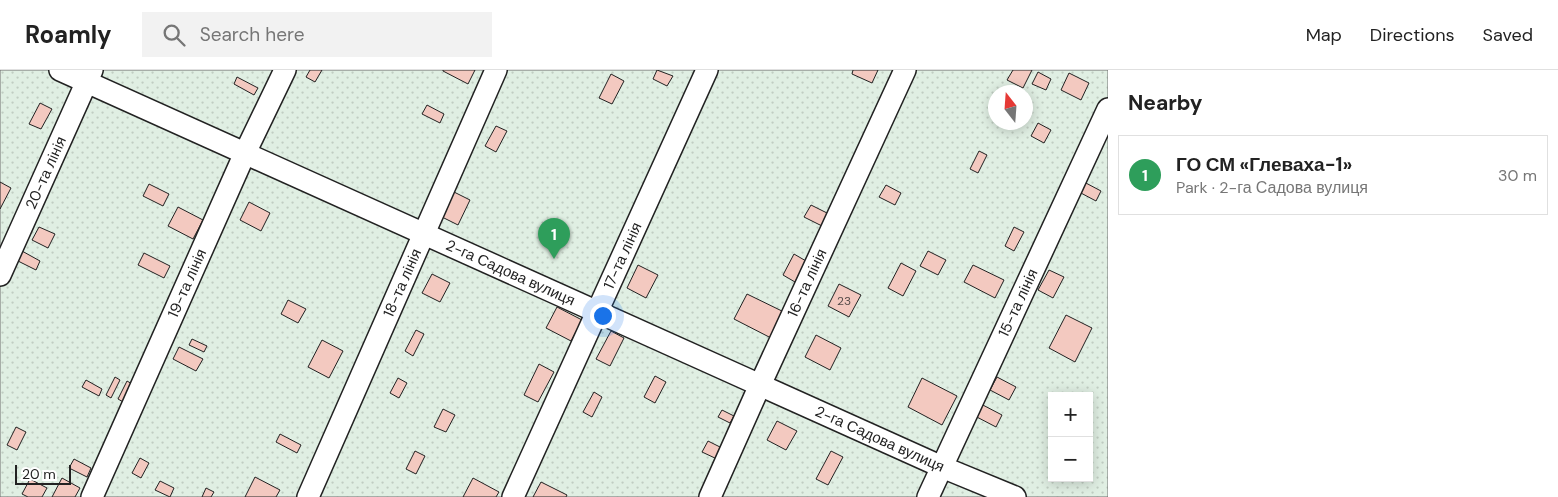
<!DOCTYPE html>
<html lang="en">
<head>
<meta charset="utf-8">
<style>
  body { margin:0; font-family:"DM Sans",sans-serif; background:#f2f2f2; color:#222 }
  .controls { position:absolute; right:15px; bottom:15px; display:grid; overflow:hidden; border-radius:0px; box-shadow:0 2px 12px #0003 }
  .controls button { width:45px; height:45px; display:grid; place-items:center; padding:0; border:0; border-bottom:1px solid #e0e0e0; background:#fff; color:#222; font:25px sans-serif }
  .compass { position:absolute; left:988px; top:15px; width:45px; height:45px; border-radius:50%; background:#fff; box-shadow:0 2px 12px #0003; rotate:343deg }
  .scale { position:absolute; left:15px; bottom:12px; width:56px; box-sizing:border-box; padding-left:5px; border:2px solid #222; border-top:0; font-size:14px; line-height:18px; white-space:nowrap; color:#222; -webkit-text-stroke:4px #fff; paint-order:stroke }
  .you { position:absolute; left:602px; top:245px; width:18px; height:18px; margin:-12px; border:4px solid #fff; border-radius:50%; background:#1a73e8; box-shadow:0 0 0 8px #1a73e833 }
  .badge { display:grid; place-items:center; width:32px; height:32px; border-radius:50%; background:#b45309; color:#fff; font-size:16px; font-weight:700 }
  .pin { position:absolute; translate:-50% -41px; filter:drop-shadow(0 1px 2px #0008) }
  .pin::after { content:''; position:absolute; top:26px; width:18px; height:15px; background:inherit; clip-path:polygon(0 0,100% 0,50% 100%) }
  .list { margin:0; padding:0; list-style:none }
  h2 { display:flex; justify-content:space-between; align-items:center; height:65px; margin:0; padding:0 20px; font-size:21px }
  h2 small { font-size:16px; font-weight:400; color:#767676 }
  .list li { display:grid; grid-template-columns:32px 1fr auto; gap:15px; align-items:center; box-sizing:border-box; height:80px; margin:0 10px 10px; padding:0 10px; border:1px solid #e0e0e0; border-radius:0px }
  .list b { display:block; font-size:19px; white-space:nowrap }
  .list p { margin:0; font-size:16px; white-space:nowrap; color:#767676 }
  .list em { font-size:16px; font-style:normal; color:#767676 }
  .icon { flex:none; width:28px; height:28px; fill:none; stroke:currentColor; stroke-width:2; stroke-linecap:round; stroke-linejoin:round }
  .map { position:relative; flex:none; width:1108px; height:427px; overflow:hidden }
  header { display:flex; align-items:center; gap:30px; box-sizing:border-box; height:70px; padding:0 25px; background:#fff; border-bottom:1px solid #e0e0e0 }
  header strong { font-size:24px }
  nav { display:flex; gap:28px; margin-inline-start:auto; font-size:18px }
  .search { width:350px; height:45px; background:#f2f2f2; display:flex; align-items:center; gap:12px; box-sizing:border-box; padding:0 18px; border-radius:0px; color:#767676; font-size:19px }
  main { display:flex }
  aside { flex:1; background:#fff }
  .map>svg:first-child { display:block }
</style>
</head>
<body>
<header>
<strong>Roamly</strong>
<div class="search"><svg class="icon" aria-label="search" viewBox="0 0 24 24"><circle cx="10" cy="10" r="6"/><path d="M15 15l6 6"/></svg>Search here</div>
<nav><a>Map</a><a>Directions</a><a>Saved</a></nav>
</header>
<main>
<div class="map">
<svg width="1108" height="427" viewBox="0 0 1108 427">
  <defs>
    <pattern id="grass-dots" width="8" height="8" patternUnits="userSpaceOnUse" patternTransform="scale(1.25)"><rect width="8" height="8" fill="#e0efe3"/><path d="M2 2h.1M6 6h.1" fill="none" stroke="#c0cdc2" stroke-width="1.8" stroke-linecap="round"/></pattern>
  </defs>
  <rect width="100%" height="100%" fill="#fff"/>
  <path fill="url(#grass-dots)" stroke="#6f6f6f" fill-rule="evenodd" d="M0 0H1108V427H0ZM996 22H1026V52H996ZM1052 326H1089V408H1052Z"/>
  <path fill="#f3c9c0" stroke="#222" d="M310 0H322L315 12 306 7Z
    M443 0H475L468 14 443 1Z
    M657 0 673 6 667 16 653 9Z
    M853 0H878L872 13 852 4Z
    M1013 0H1032L1023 18 1007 10Z
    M1038 2 1051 9 1046 20 1032 14Z
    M1069 3 1089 13 1081 30 1061 20Z
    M611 4 624 11 612 34 599 28Z
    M237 7 258 18 254 25 234 14Z
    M40 33 52 39 41 59 29 54Z
    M427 35 444 44 440 53 422 44Z
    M1038 53 1051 60 1044 73 1031 66Z
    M496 56 507 61 496 82 485 76Z
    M979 81 987 85 978 103 970 99Z
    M0 112 11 118 0 139Z
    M1084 112 1101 121 1096 131 1079 122Z
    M149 114 169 124 163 136 143 126Z
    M886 115 901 123 895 135 879 127Z
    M454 122 470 130 458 155 442 147Z
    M249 132 270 143 261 161 240 150Z
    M811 135 831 145 824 157 804 147Z
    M178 137 203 150 193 169 168 156Z
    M39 157 55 164 48 178 32 170Z
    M1014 157 1024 162 1014 181 1005 176Z
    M22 181 40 191 36 200 18 191Z
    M928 181 946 190 938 205 920 196Z
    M144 183 170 196 164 208 138 195Z
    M794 184 806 191 795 212 783 205Z
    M901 193 916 201 903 226 888 218Z
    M638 195 658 205 646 228 627 218Z
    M973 195 1004 210 995 228 964 212Z
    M1049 200 1064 207 1053 228 1038 220Z
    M432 204 450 213 440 232 422 223Z
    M839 214 861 225 849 247 828 236Z
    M747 224 786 243 773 269 734 249Z
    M288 230 306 239 298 253 281 244Z
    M557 237 582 250 571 271 546 258Z
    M1066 245 1092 258 1075 292 1049 278Z
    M416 260 424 264 413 286 405 281Z
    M611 261 624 268 610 296 596 289Z
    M816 265 841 278 830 300 805 287Z
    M192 269 207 276 204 282 189 275Z
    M322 270 343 281 329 308 308 297Z
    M179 277 203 289 196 301 173 289Z
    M539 294 554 302 538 332 524 325Z
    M655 306 666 312 655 333 644 327Z
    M115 307 120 310 111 328 106 325Z
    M997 307 1016 317 1009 330 990 320Z
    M398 308 407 313 399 328 390 323Z
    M922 308 957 326 942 355 908 337Z
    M86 310 102 319 99 326 82 317Z
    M127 311 134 315 125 333 118 329Z
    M594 322 602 327 592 347 583 342Z
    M979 333 1002 345 996 357 973 345Z
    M443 339 455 345 446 362 434 357Z
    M722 340 734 346 730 353 718 347Z
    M777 351 797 361 786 380 767 370Z
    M16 357 26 362 17 380 7 375Z
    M280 364 301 375 297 383 276 372Z
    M708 371 722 378 717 389 702 382Z
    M415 381 425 386 416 404 406 399Z
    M831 381 843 387 828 415 816 409Z
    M140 388 149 393 141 408 132 403Z
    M74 389 91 398 87 407 69 398Z
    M255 407 280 420 276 427H245Z
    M62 408 80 418 75 427H52Z
    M473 408 499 422 496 427H463Z
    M30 409 47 418 42 427H28L22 424Z
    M160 411 174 418 170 427 155 420Z
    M541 412 567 425 566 427H533Z
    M206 418 214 422 211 427H202Z"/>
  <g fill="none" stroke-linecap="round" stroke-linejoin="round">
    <g stroke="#222" stroke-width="24">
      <g id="minor">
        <path id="s1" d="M60 0 942 397 1015 427"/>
        <path id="s2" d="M0 205 92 0"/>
        <path id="s3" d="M92 427 245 83 285 0"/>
        <path id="s4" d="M308 427 496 0"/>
        <path id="s5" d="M513 427 707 0"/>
        <path id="s6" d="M710 427 760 315 905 0"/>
        <path id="s7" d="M928 427 1108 39"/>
      </g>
    </g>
    <use href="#minor" stroke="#fff" stroke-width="21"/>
  </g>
  <g text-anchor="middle" stroke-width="4" stroke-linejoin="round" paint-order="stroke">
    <g font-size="12" fill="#564c4a">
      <text x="844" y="235">23</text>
    </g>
    <g font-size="15" fill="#222" stroke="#fff">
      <text dy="5" stroke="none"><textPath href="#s2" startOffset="112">20-та лінія</textPath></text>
      <text dy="5" stroke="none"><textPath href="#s5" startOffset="265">17-та лінія</textPath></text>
      <text dy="5" stroke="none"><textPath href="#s1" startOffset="494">2-га Садова вулиця</textPath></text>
      <text dy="5" stroke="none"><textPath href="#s3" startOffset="234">19-та лінія</textPath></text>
      <text dy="5" stroke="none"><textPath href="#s6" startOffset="235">16-та лінія</textPath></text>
      <text dy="5" stroke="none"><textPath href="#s4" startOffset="234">18-та лінія</textPath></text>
      <text dy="5" stroke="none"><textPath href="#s7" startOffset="214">15-та лінія</textPath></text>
      <text dy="5" stroke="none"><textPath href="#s1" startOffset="899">2-га Садова вулиця</textPath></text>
    </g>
  </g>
</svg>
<div class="controls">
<button>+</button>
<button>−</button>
</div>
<svg class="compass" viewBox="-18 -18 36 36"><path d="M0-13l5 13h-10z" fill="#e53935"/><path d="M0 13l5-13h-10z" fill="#767676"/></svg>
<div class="scale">20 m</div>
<div class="you"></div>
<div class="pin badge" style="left:554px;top:189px;background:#2e9e5b">1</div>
</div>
<aside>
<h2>Nearby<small></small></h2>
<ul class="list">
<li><span class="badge" style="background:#2e9e5b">1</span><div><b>ГО СМ «Глеваха-1»</b><p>Park · 2-га Садова вулиця</p></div><em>30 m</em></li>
</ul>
</aside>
</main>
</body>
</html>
